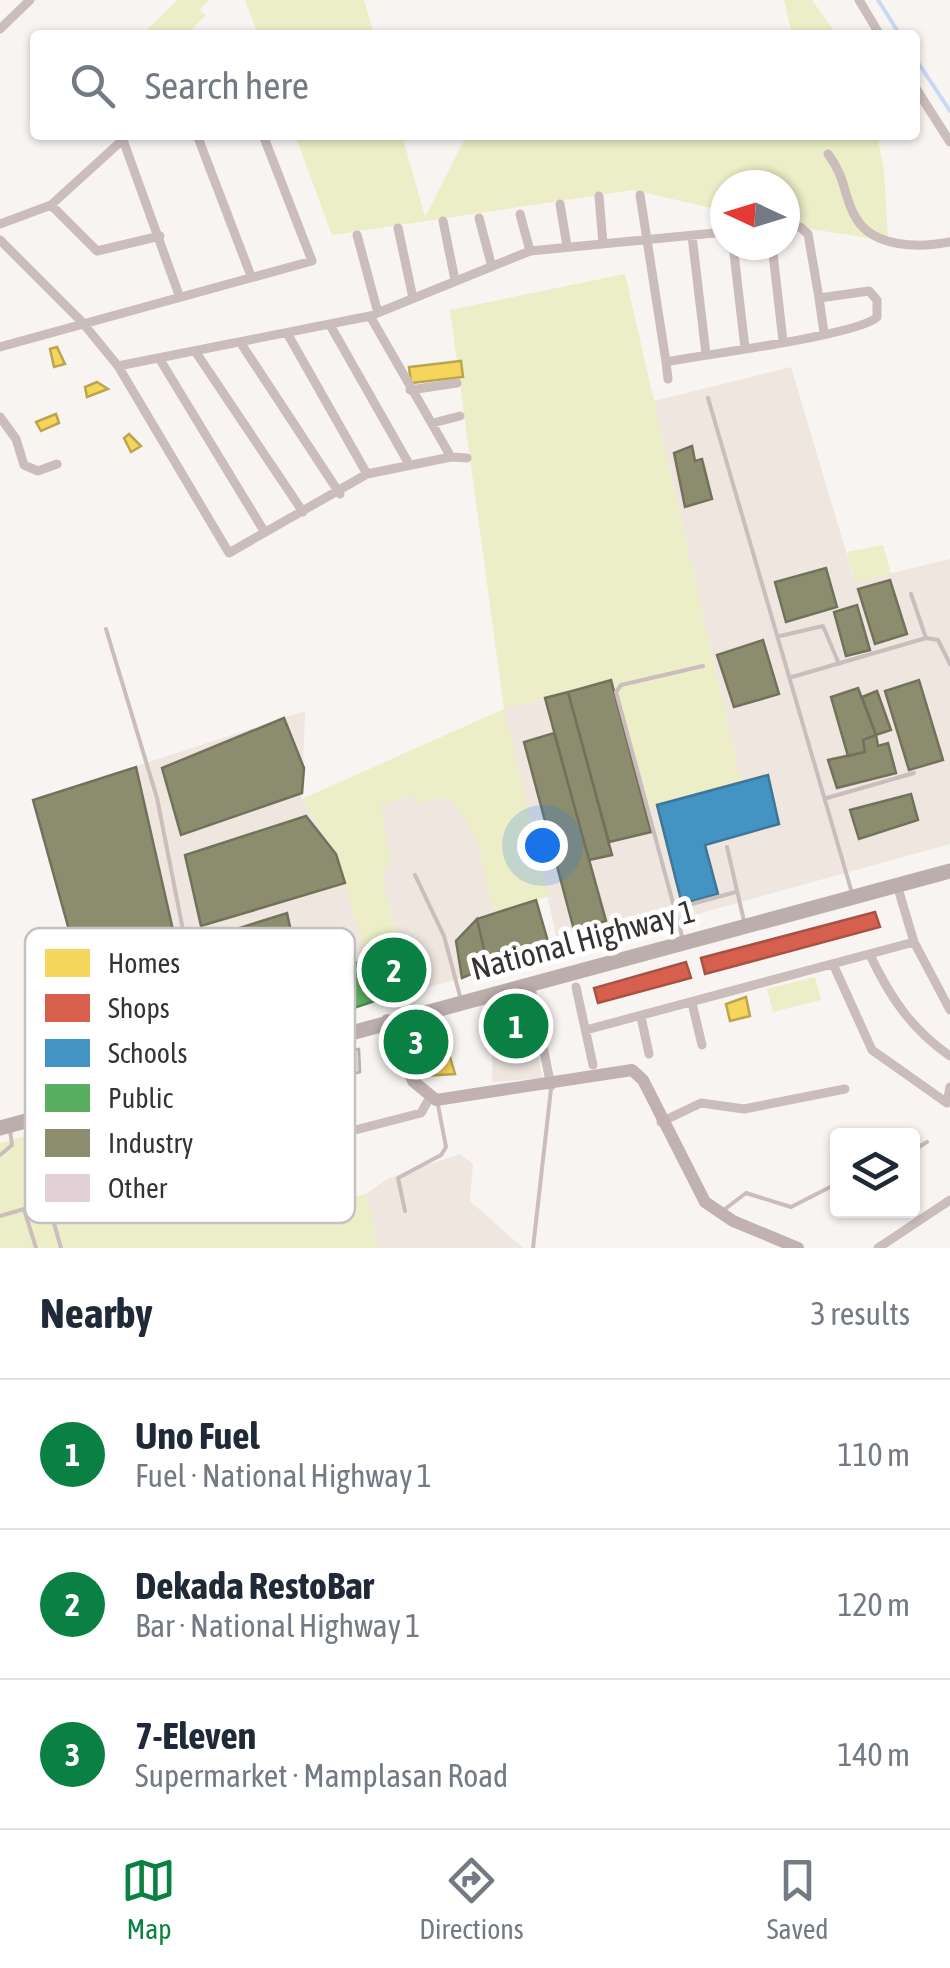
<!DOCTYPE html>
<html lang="en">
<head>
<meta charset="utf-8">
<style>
  body { margin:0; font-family:"Asap Condensed",sans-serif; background:#f2f2f3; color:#1f2937 }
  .controls { position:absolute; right:30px; bottom:30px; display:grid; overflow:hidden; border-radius:10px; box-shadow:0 2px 8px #0004 }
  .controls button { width:90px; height:90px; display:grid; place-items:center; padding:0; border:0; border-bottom:2px solid #e0e1e3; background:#fff; color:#1f2937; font:50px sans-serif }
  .compass { position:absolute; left:710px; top:170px; width:90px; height:90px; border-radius:50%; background:#fff; box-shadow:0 2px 8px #0004; rotate:274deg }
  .you { position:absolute; left:542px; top:845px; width:35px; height:35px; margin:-25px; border:8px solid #fff; border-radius:50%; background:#1a73e8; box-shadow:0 0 0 15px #1a73e833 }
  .badge { display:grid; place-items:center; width:65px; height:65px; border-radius:50%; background:#0b8043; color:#fff; font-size:32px; font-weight:700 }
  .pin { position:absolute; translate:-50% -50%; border:5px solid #fff; box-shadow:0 2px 10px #0006 }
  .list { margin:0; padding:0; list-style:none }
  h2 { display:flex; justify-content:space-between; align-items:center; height:130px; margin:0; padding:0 40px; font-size:42px }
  h2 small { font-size:32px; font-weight:400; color:#747a83 }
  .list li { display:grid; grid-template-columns:65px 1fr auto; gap:30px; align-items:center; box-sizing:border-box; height:150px; padding:0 40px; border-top:2px solid #e0e1e3 }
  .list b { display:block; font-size:38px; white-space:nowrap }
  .list p { margin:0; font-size:32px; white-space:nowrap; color:#747a83 }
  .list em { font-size:32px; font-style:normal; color:#747a83 }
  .icon { flex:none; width:55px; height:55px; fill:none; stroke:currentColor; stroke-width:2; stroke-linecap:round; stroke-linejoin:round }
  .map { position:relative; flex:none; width:950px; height:1248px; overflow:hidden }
  .search { position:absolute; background:#fff; box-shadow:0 2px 8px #0004; left:30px; right:30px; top:30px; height:110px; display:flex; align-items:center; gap:25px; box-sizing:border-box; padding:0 35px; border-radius:10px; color:#747a83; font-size:38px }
  .sheet { height:580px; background:#fff }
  nav { display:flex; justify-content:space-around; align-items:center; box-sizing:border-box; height:140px; border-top:2px solid #e0e1e3; background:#fff; font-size:28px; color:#747a83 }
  nav a { display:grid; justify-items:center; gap:5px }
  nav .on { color:#0b8043 }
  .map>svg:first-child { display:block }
</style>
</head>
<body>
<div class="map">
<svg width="950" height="1248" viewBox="0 0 950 1248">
  <rect width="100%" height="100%" fill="#f8f4f1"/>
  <path fill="#eee6df" d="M791 367 855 582 950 559V844L560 952 504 709 611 680 646 808 741 782 654 401Z
    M305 711 302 799 336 854 367 958 266 1001 228 1044 142 1061 138 1018 112 1008 84 984 33 800Z
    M414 795 419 804 441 797 453 801 466 818 475 833 495 913 477 919 456 941 462 978 403 994 399 971 424 960 422 945H412L394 927 382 876 379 805Z
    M529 993 542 1078 492 1082 493 1002Z
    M460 1154 473 1164 470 1201 523 1248H379L366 1194 387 1179Z"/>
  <path fill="#ebeec6" d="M178 0H209L199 10 206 15 186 35H141Z
    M245 0H364L374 35H258Z
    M784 0H812L837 35H792Z
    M295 135H402L425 217 467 135H877L884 170 888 241 785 225V185H725V211L633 190 332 235Z
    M625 274 741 782 647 808 611 680 504 709 549 896 495 913 475 834 453 801 441 797 418 804 414 795 380 805 391 860 382 876 394 927 412 945H422L373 963 367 958 336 854 302 799 504 709 450 310Z
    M883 545 891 574 855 582 847 552Z
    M815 977 821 1000 773 1012 767 989Z
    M146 1106C192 1114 213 1153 226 1195L290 1186 317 1206 366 1194 379 1248H0V1143L78 1122 97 1191 163 1172 164 1146Z"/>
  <path fill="#f6d55c" stroke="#bca54f" stroke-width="2.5" d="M57 347 65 364 54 367 50 349Z
    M461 361 463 377 411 383 409 367Z
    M97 382 108 389 87 397 85 387Z
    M56 414 59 423 41 431 36 422Z
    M129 434 141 446 131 452 124 438Z
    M746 997 750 1016 730 1021 726 1004Z
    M440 1023 455 1074 422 1076 404 1035Z"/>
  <path fill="#d6604d" stroke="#a65345" stroke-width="2.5" d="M875 912 880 927 705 974 701 958Z
    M686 962 691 978 598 1003 594 988Z
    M520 1012 524 1038 512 1040 508 1014Z"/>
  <path fill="#4393c3" stroke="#3f7697" stroke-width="2.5" d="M768 775 779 824 705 845 718 894 682 904 657 805Z"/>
  <path fill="#5aae61" stroke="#4f8953" stroke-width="2.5" d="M367 958 373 963 378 1000 333 1015 322 979Z"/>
  <path fill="#8c8c6e" stroke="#72725c" stroke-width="2.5" d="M692 446 695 461 702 459 712 499 685 507 674 453Z
    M826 568 837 607 786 622 775 582Z
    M890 580 907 634 875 644 858 589Z
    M857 605 870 650 846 656 834 612Z
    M763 640 779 694 734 707 717 655Z
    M611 680 651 832 609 842 568 692Z
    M919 680 943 760 909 770 885 691Z
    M858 688 876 735 863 740 865 752 848 756 831 697Z
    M877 691 891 730 876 735 862 697Z
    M568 692 612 855 589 860 545 698Z
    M284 718 304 768 302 793 181 835 162 768Z
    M554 733 606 921 574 930 524 742Z
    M876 735 878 746 888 743 896 773 837 788 828 760 865 752 863 740Z
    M136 767 185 983 112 1008 84 984 33 800Z
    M911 794 918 820 859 839 850 810Z
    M306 816 336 854 345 883 201 926 185 855Z
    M536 900 549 945 542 954 488 967 477 919Z
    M287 913 294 946 208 975 201 940Z
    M477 919 488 967 462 978 456 941Z"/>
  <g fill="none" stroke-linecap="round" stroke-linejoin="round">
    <path stroke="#c8d9f5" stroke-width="4" d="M878 0 900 35
      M915 58 950 111"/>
  </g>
  <path fill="#e1d0d6" stroke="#b3b0af" stroke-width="2.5" d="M359 1049 360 1072 299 1089 291 1062Z"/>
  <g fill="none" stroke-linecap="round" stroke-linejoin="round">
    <path stroke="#cabdbc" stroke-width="4" d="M708 398 852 893
      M911 594 926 638
      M106 629 157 798 210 1067
      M780 636 823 626 839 664
      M792 677 926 638 938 640 950 664
      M827 798 914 773
      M727 847 744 921
      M415 875 444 936 460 996
      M673 909 736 892
      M683 940 616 692 621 685 703 666
      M31 1142 61 1248
      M912 1151 927 1142
      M0 1155 12 1145 10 1130
      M725 1209 746 1193 791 1207 838 1183
      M405 1211 398 1178 441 1155 446 1147 438 1105
      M0 1216 24 1209 36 1248
      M533 1248 551 1089"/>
    <path stroke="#cabdbc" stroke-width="9" d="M859 0 880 35
      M0 29 30 0
      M915 87 950 142
      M197 135 251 276
      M123 140 179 295
      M828 154C847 179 843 197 856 218 873 248 920 248 950 242
      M640 195 666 362
      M599 196 603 244
      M560 204 567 246
      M51 205 97 251 160 236
      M520 214 530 251
      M479 218 492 267
      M443 221 455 280
      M0 224 51 205 128 135
      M398 228 413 298
      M357 235 378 313
      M692 236 706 354
      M0 240 82 322 118 366 229 553 367 474 451 457 370 316
      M733 245 745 348
      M772 245 783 341
      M819 298 824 333
      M330 325 409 464
      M287 333 367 474
      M240 342 340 494
      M0 347 312 261 263 135
      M195 351 303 512
      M159 358 264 531
      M118 366 370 316 530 251 725 232
      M668 379 666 362C701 355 860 335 877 317V300L869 291 819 298 808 234 800 227H785
      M410 390 457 383
      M0 417 16 439 24 465 38 471 57 464
      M433 423 460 416
      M451 457 467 458
      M897 885 914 942 950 1010
      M870 955C890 997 911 1029 950 1056
      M833 964 872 1050 947 1103 950 1087
      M530 983 551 1086
      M576 987 593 1065
      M692 1003 702 1045
      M641 1017 649 1054
      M586 1030 914 942
      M661 1122 701 1103 744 1109 845 1089
      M328 1137 421 1113 429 1099
      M878 1248 950 1200"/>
    <path stroke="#c1b2b1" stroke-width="12" d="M387 1020 413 1081 436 1100 632 1070 643 1080 705 1202 733 1221 798 1248"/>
    <path stroke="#bcaead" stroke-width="15" d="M0 1128 950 871"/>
  </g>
  <g text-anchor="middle" stroke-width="10" stroke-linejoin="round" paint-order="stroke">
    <g font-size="32" fill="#363431" stroke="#fff">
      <text transform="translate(583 940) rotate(-15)" y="11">National Highway 1</text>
    </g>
  </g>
  <rect x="25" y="928" width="330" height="295" rx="15" fill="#fff" stroke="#c3c2c1" stroke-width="2.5"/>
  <rect x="45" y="949" width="45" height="28" fill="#f6d55c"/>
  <rect x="45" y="994" width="45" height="28" fill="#d6604d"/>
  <rect x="45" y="1039" width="45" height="28" fill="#4393c3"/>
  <rect x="45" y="1084" width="45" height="28" fill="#5aae61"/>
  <rect x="45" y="1129" width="45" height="28" fill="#8c8c6e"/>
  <rect x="45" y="1174" width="45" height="28" fill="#e1d0d6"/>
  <g font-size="28" fill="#363431">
    <text x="108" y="973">Homes</text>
    <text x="108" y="1018">Shops</text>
    <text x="108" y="1063">Schools</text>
    <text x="108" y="1108">Public</text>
    <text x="108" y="1153">Industry</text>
    <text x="108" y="1198">Other</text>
  </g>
</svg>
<div class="controls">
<button><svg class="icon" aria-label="layers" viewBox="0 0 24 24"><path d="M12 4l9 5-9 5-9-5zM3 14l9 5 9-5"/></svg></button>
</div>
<svg class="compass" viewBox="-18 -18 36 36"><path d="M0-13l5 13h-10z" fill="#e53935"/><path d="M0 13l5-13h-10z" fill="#747a83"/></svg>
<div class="you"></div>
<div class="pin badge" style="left:516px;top:1026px">1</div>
<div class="pin badge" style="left:394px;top:970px">2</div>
<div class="pin badge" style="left:416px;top:1042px">3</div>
<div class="search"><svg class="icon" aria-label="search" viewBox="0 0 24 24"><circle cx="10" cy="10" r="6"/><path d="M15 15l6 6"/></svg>Search here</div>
</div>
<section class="sheet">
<h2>Nearby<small>3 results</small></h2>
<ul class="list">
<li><span class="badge">1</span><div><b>Uno Fuel</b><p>Fuel · National Highway 1</p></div><em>110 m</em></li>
<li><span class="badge">2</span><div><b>Dekada RestoBar</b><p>Bar · National Highway 1</p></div><em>120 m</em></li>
<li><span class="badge">3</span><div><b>7-Eleven</b><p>Supermarket · Mamplasan Road</p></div><em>140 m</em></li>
</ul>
</section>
<nav>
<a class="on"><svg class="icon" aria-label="map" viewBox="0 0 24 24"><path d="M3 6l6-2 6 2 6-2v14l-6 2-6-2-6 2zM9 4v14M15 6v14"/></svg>Map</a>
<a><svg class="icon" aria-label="directions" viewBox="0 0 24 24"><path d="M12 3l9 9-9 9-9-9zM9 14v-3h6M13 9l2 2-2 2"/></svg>Directions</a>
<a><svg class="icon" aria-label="saved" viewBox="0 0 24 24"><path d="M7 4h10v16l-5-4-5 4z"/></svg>Saved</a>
</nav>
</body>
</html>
